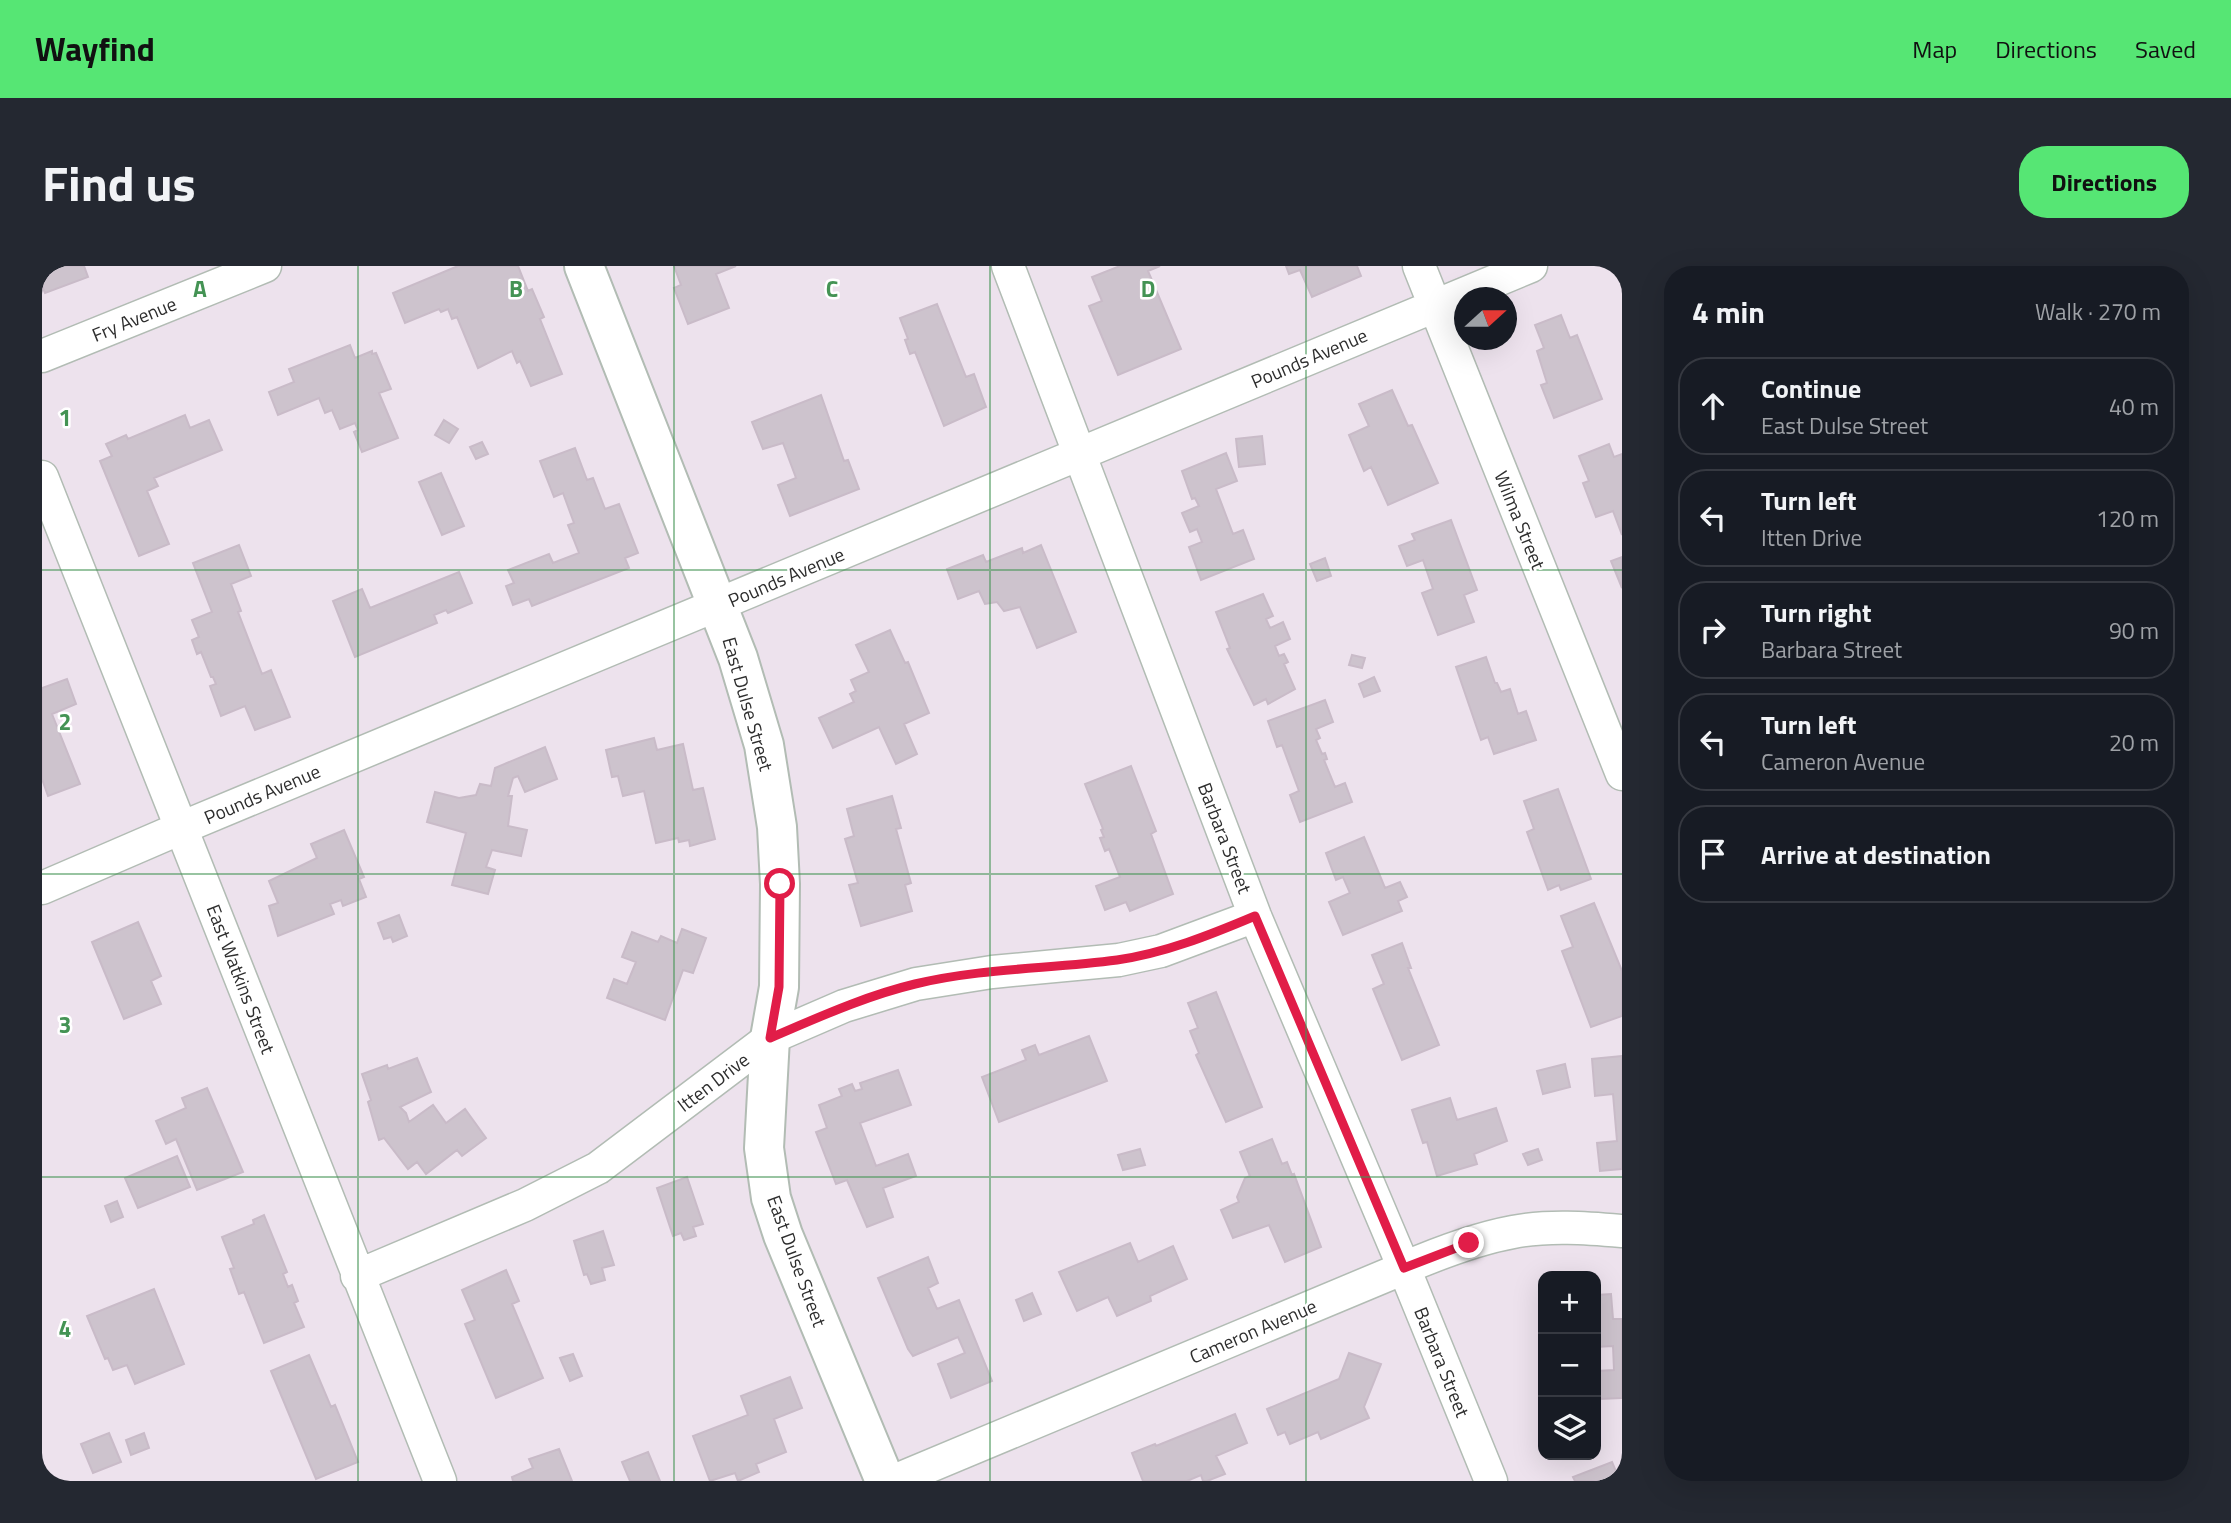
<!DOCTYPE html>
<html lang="en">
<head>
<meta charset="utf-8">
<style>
  body { margin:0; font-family:"Titillium Web",sans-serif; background:#242831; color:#f1f3f6 }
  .controls { position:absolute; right:21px; bottom:21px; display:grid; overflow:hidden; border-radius:14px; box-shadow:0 7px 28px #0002 }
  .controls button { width:63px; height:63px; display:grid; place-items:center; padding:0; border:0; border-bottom:2px solid #363941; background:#171b24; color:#f1f3f6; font:35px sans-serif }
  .compass { position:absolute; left:1412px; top:21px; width:63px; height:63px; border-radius:50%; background:#171b24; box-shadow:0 7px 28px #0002; rotate:69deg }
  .stop { position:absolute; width:21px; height:21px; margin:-16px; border:5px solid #e11d48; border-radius:50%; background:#fff }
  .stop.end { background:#e11d48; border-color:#fff; box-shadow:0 2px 7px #0008 }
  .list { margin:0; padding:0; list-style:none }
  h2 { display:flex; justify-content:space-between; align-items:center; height:91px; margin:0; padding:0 28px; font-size:30px }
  h2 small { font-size:23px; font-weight:400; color:#9ea1a6 }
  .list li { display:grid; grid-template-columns:46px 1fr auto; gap:21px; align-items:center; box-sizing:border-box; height:98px; margin:0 14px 14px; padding:0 14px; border:2px solid #363941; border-radius:28px }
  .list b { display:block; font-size:26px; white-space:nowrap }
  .list p { margin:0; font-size:23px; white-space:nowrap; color:#9ea1a6 }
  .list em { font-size:23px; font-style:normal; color:#9ea1a6 }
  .icon { flex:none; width:38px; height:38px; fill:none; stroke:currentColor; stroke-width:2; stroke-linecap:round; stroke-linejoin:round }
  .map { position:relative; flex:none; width:1580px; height:1215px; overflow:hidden; border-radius:28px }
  header { display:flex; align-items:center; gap:42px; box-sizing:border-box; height:98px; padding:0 35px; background:#56e674; color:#111 }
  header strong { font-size:33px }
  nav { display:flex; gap:38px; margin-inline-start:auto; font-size:24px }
  .intro { display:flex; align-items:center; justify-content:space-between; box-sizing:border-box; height:168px; padding:0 42px }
  h1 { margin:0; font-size:49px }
  .button { padding:18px 32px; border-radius:28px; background:#56e674; color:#111; font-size:24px; font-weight:700 }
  main { display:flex; gap:42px; padding:0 42px }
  aside { flex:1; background:#171b24; border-radius:28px; box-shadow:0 7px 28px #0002 }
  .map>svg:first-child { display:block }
</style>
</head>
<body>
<header>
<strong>Wayfind</strong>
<nav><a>Map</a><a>Directions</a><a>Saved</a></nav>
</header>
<div class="intro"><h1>Find us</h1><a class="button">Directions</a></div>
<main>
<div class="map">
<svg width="1580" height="1215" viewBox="0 0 1580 1215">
  <rect width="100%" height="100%" fill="#ede2ed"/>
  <path fill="#cdc3cd" stroke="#c9bbc8" stroke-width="2" d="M0 0H42L46 11 3 27 0 20Z
    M416 0H476L486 25 490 23 502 51 498 53 520 108 489 120 478 95 475 97 470 85 436 102 415 51 410 53 406 43 399 46 397 43 363 57 351 27Z
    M632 0H694L674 8 687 42 646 58 632 22 639 19Z
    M1078 0H1118L1106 5 1139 83 1076 109 1047 40 1060 35 1050 11Z
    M1244 0H1315L1319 10 1270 31 1258 4 1247 8Z
    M895 38 924 111 932 108 944 141 902 160 873 86 868 88 863 74 866 73 858 52Z
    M1519 49 1528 72 1535 69 1560 133 1512 152 1499 119 1505 117 1495 85 1502 82 1493 59Z
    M308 79 313 92 330 85V88L334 87 349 123 337 127 356 172 320 186 312 166 316 164 313 157 298 163 290 144 283 147 277 132 236 149 227 126 252 116 247 103Z
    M1350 124 1366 160 1370 159 1396 217 1346 239 1329 201 1322 205 1307 169 1327 160 1317 138Z
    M779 129 802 195 806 194 817 223 748 250 736 219 754 212 741 177 721 183 710 156Z
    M143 149 148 162 167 154 180 184 112 212 116 220 105 225 127 278 97 290 58 195 70 190 64 178 84 169 86 173Z
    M402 154 416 163 407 177 393 169Z
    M1220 170 1223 198 1197 201 1194 173Z
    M440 176 446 188 434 193 428 181Z
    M1567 178 1572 191 1580 188V269L1571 245 1554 251 1541 217 1547 215 1537 190Z
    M533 182 545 214 551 212 563 243 577 238 596 287 583 292 587 302 490 340 487 333 471 339 464 320 472 317 466 304 507 288 511 297 537 287 526 259 532 257 521 227 512 231 498 195Z
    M1184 187 1195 215 1174 223 1191 268 1201 264 1212 293 1159 314 1147 281 1160 276 1155 263 1148 266 1140 247 1157 240 1153 232 1150 233 1140 205Z
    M399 207 422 260 400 269 377 216Z
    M1409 254 1435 324 1422 329 1432 356 1396 369 1380 327 1391 323 1381 294 1365 300 1357 280 1373 274 1370 268Z
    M197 279 209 310 189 318 199 345 196 346 220 408 229 404 248 451 213 464 203 440 179 450 168 420 174 418 171 411H169L159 386 155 388 150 374 157 371 150 354 170 346 151 297Z
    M999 279 1034 366 995 382 978 341 962 345 955 336 943 338 937 325 916 333 905 303 941 289 944 296 980 282 981 287Z
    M1580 291V322L1569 295Z
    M1283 292 1289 310 1275 315 1268 298Z
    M417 306 430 337 406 347 404 344 392 349 395 357 313 391 291 335 320 323 328 342Z
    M1221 328 1231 350 1224 353 1228 362 1241 356 1248 373 1233 380 1237 390 1242 388 1246 396 1242 398 1253 423 1226 438 1224 433 1212 439 1185 383 1188 382 1174 346Z
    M848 364 863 397 866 396 887 447 862 458 875 488 854 498 837 461 791 482 777 452 812 436 808 428 814 425 809 414 827 406 814 379Z
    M1310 389 1323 392 1320 402 1307 399Z
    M1444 391 1453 417H1455L1459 426 1468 423 1476 448 1484 445 1494 474 1452 488 1446 471 1439 474 1414 401Z
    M1332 411 1338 425 1322 431 1317 418Z
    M25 413 34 438 10 448 38 518 6 530 0 513V422Z
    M1283 434 1291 456 1274 463 1278 472 1274 474 1280 488 1283 487 1285 493 1282 494 1293 521 1303 517 1310 536 1258 556 1248 529 1257 525 1240 479 1235 481 1226 455Z
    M612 472 615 484 641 478 651 524 661 522 673 573 648 580 647 574 637 576 636 572 614 577 602 525 581 530 576 510 570 511 564 484Z
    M503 481 515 513 483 526 476 510 471 512 466 530H470L466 560 485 564 479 590 450 584 444 601 453 604 446 628 410 619 424 567 385 556 393 526 417 532 434 529 438 518 449 520 453 502Z
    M1089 500 1114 565 1109 568 1131 628 1088 645 1084 636 1063 644 1054 620 1078 611 1067 583 1063 585 1058 572 1062 571 1059 564 1061 563 1043 518Z
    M1516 523 1549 613 1519 624 1517 619 1506 624 1485 566 1492 563 1482 535Z
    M850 530 859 562 854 563 869 617 863 619 870 645 819 660 807 619 816 617 803 573 812 570 805 543Z
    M302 564 322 611 317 613 324 631 301 640 299 634 288 638 292 648 236 670 227 640 236 637 227 615 275 592 269 578Z
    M1322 571 1343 622 1358 616 1365 631 1356 635 1360 645 1301 669 1287 636 1308 627 1301 611 1294 614 1284 587Z
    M1552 637 1580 705V750L1549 761 1520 685 1531 681 1519 650Z
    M357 649 365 670 351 676 349 671 342 673 336 657Z
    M96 656 119 710 109 715 119 738 82 753 50 676Z
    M640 663 664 672 651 707 641 704 623 754 565 732 572 713 585 718 594 696 580 691 590 666 616 676 619 670 635 677Z
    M1360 677 1369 702H1366L1397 779 1360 794 1331 723 1342 718 1330 689Z
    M1174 726 1220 841 1184 856 1154 789 1157 787 1148 765 1156 762 1146 737Z
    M1047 770 1065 815 957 856 940 811 984 794 980 784 993 779 997 789Z
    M1580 790V903L1558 905 1555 877 1575 875 1571 828 1553 830 1550 793Z
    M375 792 389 826 358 841 364 847 367 856 391 839 404 857 423 843 444 872 420 890 415 884 384 908 375 896 366 903 342 872 337 874 326 836 329 834 320 808 345 799 346 803Z
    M1523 798 1528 821 1501 828 1495 805Z
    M856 804 869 839 818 857 834 900 866 888 874 910 841 922 851 951 825 961 805 914 794 918 774 866 785 862 777 839 800 830 797 823 810 818 813 825 820 823 818 817Z
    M165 822 201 906 155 924 134 873 124 878 114 855 144 842 140 832Z
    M1408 832 1415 854 1454 842 1465 875 1432 888 1435 898 1395 910 1385 876 1381 877 1370 844Z
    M1230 873 1240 898 1245 896 1250 909 1252 908 1279 981 1243 996 1227 959 1191 972 1179 944 1197 936 1195 931 1203 912 1208 910 1198 886Z
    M1098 883 1103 899 1081 904 1076 889Z
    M1496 883 1500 894 1486 899 1481 888Z
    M135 890 148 921 96 942 83 912Z
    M645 911 661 958 651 961 654 970 642 974 639 967 631 970 615 922Z
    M75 935 81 951 69 956 63 940Z
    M222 949 245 1006 241 1008 246 1021 250 1019 256 1035 252 1037 262 1061 222 1077 202 1026 197 1028 188 1003 192 1002 180 971 212 958 211 954Z
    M561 965 572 999 560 1002 563 1014 549 1018 545 1008 542 1009 532 975Z
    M1088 977 1096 996 1131 980 1145 1013 1108 1030 1109 1035 1075 1050 1066 1031 1035 1045 1017 1006Z
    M886 991 896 1017 886 1022 895 1043 917 1034 950 1115 909 1132 896 1098 923 1087 916 1071 871 1090 866 1083 836 1012Z
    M464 1004 477 1035 470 1038 501 1112 454 1132 423 1058 433 1054 420 1024Z
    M112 1023 142 1098 93 1118 85 1099 71 1104 66 1092 63 1093 45 1050Z
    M990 1027 999 1048 982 1055 974 1034Z
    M1569 1028 1571 1053H1580V1132L1557 1133 1555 1105 1572 1104 1571 1080 1554 1081V1029Z
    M1307 1087 1339 1098 1322 1141 1327 1152 1279 1173 1276 1166 1248 1178 1243 1166 1236 1169 1225 1143 1297 1113Z
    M531 1088 540 1110 528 1115 518 1092Z
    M267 1089 289 1141 293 1139 316 1196 274 1213 229 1105Z
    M748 1111 760 1142 732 1153 744 1186 714 1198 717 1206 696 1215 693 1207 668 1215 651 1170 706 1149 699 1130Z
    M1193 1148 1205 1177 1174 1190 1183 1208 1165 1215H1161L1159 1209 1145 1215H1101L1090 1187 1113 1178 1114 1180Z
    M67 1167 79 1196 51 1207 39 1178Z
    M102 1167 107 1182 89 1189 84 1174Z
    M517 1183 530 1215H471L470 1211 491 1202 487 1193Z
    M606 1186 618 1215H588L580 1196Z
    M1570 1196 1578 1215H1533L1531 1211Z"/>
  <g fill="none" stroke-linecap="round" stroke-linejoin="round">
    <g stroke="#b2bcb4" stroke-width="35">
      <path id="minor" d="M966 0 1213 650 1362 1002 1449 1215
        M1377 0 1580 508
        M0 90 223 0
        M0 211 398 1215
        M0 622 139 562 1489 0
        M315 1010 483 939 556 902 728 772 802 740 874 718 950 706 1077 694 1119 685 1213 650
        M852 1215 1362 1002C1397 987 1433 973 1471 966 1506 959 1545 962 1580 965"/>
    </g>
    <g stroke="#b2bcb4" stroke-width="42">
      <path id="tertiary" d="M542 0 696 392 722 479 735 561 738 618 737 721 728 772 722 882 729 932 741 969 843 1215"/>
    </g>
    <use href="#minor" stroke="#fff" stroke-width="32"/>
    <use href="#tertiary" stroke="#fff" stroke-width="38"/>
  </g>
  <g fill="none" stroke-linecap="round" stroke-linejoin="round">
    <path stroke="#e11d48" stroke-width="9" d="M738 618 737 721 728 772C775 752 823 730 873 718 939 702 1008 703 1075 694 1123 687 1168 669 1213 650L1362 1002 1427 977"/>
  </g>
  <path fill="none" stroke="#449354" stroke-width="2" stroke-opacity="0.55" d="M316 0V1215M632 0V1215M948 0V1215M1264 0V1215M0 304H1580M0 608H1580M0 911H1580"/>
  <g text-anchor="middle" stroke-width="5" stroke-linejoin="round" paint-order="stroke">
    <g font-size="19" fill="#2e2e2e" stroke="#fff">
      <text transform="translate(92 53) rotate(-22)" y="7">Fry Avenue</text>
      <text transform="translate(1267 92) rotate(-23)" y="7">Pounds Avenue</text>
      <text transform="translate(1478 254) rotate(68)" y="7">Wilma Street</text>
      <text transform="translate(744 311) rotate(-23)" y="7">Pounds Avenue</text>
      <text transform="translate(706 438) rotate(74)" y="7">East Dulse Street</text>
      <text transform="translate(220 528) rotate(-23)" y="7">Pounds Avenue</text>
      <text transform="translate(1183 572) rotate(69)" y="7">Barbara Street</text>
      <text transform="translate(199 713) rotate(69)" y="7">East Watkins Street</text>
      <text transform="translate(671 816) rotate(-37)" y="7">Itten Drive</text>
      <text transform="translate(755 995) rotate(70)" y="7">East Dulse Street</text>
      <text transform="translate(1211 1065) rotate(-23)" y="7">Cameron Avenue</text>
      <text transform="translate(1400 1096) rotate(68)" y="7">Barbara Street</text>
    </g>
  </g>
  <g font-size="23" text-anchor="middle" font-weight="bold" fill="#449354" stroke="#fff" stroke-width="5" stroke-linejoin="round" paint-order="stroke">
    <text x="158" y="31">A</text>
    <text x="474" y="31">B</text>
    <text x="790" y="31">C</text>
    <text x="1106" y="31">D</text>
    <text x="23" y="160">1</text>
    <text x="23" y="464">2</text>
    <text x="23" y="767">3</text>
    <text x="23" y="1071">4</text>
  </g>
</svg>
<div class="controls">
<button>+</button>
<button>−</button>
<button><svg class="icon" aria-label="layers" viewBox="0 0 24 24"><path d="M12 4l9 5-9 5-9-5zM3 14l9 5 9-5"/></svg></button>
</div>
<svg class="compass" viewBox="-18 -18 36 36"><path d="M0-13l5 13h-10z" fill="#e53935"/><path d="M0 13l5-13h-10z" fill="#9ea1a6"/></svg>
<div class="stop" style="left:738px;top:618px"></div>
<div class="stop end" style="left:1427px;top:977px"></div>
</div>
<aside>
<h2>4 min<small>Walk · 270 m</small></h2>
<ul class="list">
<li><svg class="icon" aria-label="ahead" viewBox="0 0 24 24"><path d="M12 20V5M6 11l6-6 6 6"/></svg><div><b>Continue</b><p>East Dulse Street</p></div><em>40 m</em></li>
<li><svg class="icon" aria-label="left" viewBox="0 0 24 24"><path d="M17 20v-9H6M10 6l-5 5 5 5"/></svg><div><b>Turn left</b><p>Itten Drive</p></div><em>120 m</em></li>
<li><svg class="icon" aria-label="right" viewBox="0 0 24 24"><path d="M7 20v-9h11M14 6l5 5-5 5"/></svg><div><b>Turn right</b><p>Barbara Street</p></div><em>90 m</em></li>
<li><svg class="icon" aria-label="left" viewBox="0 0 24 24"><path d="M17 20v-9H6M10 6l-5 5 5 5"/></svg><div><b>Turn left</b><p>Cameron Avenue</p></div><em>20 m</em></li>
<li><svg class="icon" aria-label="arrive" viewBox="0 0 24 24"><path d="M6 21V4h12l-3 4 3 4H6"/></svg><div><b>Arrive at destination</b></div></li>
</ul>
</aside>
</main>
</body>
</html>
